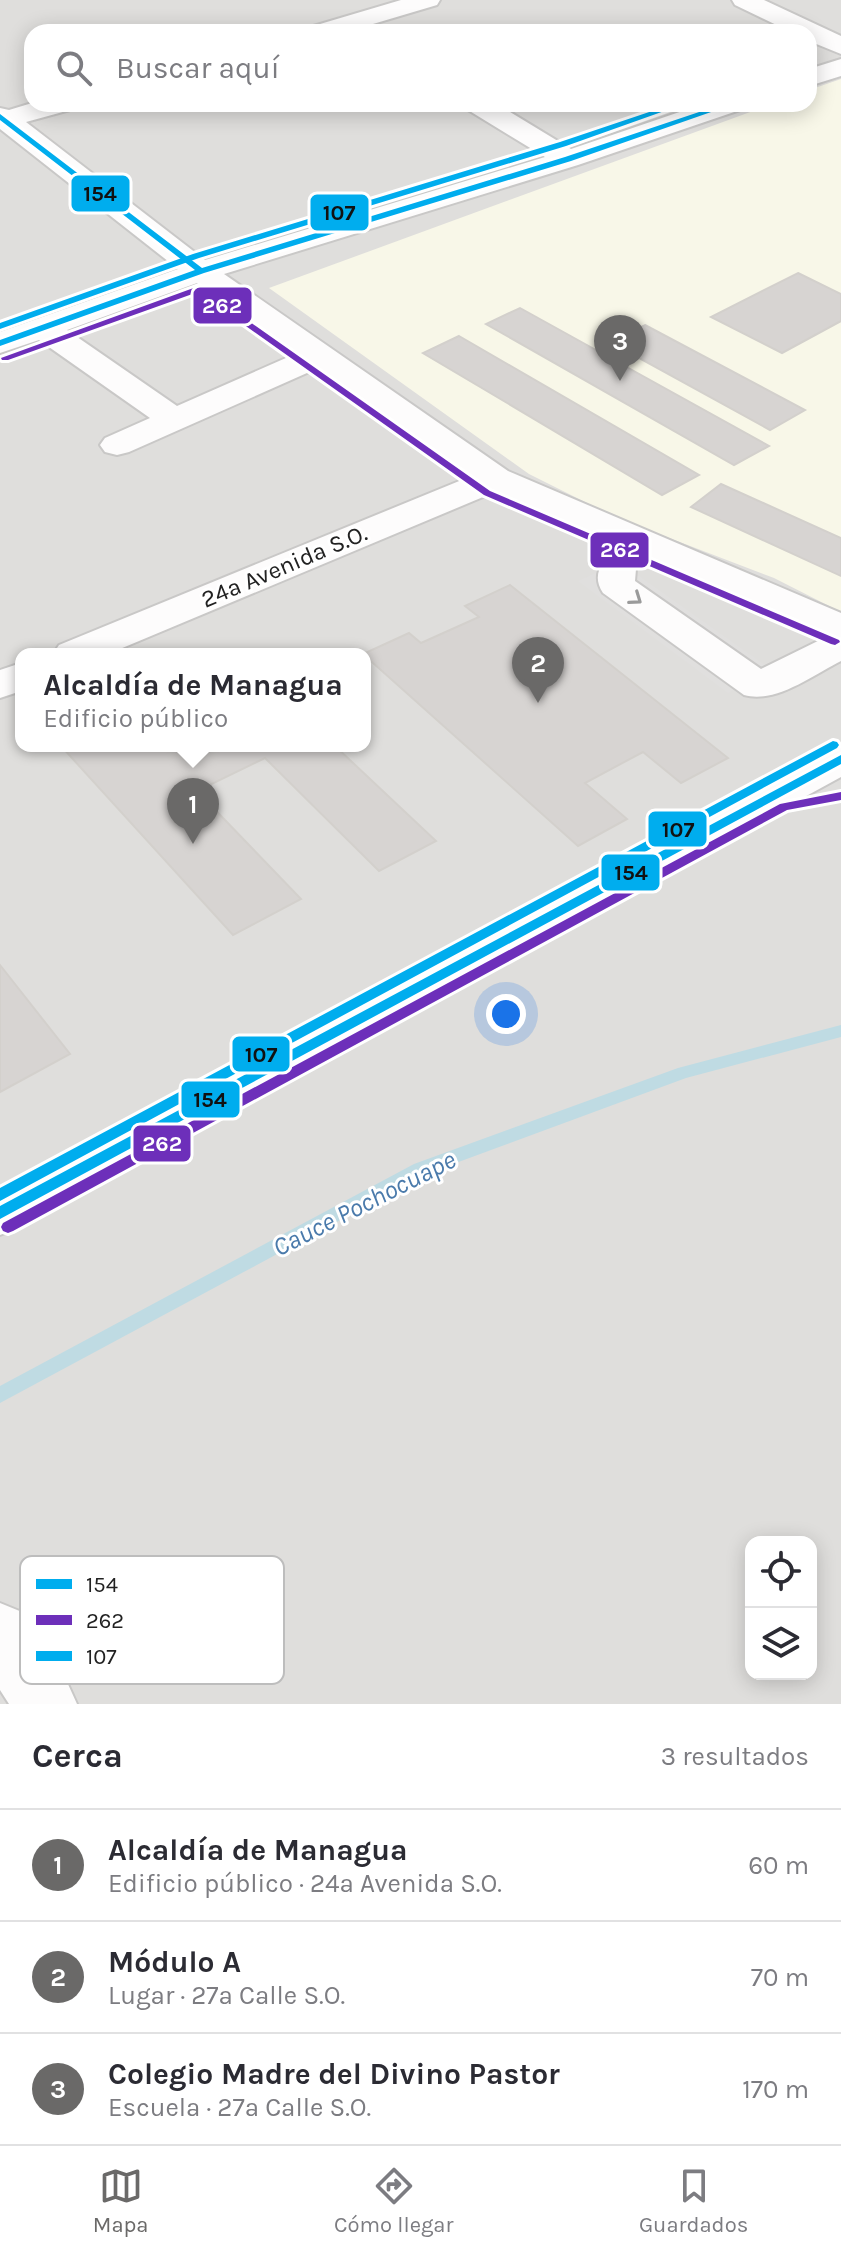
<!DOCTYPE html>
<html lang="es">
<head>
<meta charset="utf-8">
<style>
  body { margin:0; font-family:Karla,sans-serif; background:#f2f2f3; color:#2b2b33 }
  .controls { position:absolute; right:24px; bottom:24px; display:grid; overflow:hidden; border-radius:16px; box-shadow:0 4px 20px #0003 }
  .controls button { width:72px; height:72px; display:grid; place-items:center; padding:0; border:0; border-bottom:2px solid #e1e1e2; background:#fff; color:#2b2b33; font:40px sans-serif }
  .you { position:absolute; left:506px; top:1014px; width:28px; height:28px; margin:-20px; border:6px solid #fff; border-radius:50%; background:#1a73e8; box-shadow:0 0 0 12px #1a73e833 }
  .badge { display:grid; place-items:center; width:52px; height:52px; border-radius:50%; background:#6a6968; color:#fff; font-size:26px; font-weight:700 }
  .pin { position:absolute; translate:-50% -66px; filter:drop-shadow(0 2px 4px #0008) }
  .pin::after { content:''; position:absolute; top:42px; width:28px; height:24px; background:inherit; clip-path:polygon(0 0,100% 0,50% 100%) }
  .popup { position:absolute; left:15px; top:648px; width:356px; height:104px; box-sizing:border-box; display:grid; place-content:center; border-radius:16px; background:#fff; filter:drop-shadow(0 2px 6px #0005); font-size:26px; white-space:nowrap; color:#7c7c81 }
  .popup b { font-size:30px; color:#2b2b33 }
  .popup::after { content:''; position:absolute; left:50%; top:100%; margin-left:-16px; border:16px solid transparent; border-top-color:#fff }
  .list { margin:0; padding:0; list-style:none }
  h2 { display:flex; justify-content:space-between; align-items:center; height:104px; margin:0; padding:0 32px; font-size:34px }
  h2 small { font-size:26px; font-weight:400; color:#7c7c81 }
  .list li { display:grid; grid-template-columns:52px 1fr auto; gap:24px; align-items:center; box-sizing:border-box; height:112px; padding:0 32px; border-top:2px solid #e1e1e2 }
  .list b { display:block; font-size:30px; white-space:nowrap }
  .list p { margin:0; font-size:26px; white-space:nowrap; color:#7c7c81 }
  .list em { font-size:26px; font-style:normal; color:#7c7c81 }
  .icon { flex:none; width:44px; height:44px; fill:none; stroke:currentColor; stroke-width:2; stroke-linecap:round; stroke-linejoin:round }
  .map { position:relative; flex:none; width:841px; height:1704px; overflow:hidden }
  .search { position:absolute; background:#fff; box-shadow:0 4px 20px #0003; left:24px; right:24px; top:24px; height:88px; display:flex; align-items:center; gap:20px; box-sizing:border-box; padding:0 28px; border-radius:24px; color:#7c7c81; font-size:30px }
  .sheet { height:440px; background:#fff }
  nav { display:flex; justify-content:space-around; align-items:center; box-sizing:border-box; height:112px; border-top:2px solid #e1e1e2; background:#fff; font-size:22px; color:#7c7c81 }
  nav a { display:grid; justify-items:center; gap:4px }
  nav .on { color:#6a6968 }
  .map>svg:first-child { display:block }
</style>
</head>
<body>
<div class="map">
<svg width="841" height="1704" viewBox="0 0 841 1704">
  <rect width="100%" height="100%" fill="#f0eeeb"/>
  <path fill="#dfdedc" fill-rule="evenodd" d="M0 0H841V1704H0ZM32 32H809V104H32ZM21 654H365V746H21ZM751 1542H811V1674H751Z"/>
  <path fill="#f8f7e8" d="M841 79V612L774 578 617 518 529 474 269 288 772 104H809V90Z"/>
  <path fill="#e0dfde" d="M595 573 639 576 769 668 728 693 578 581Z"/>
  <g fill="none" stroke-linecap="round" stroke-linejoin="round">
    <path fill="#bfdbe3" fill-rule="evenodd" d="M841 1025V1037L686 1078 426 1174 0 1403V1386L414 1164 678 1068Z"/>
  </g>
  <path fill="#d7d4d2" stroke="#d3d0cc" stroke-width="2" d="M798 273 841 294V321L782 353 711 317Z
    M520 308 769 446 734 465 486 324Z
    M645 325 805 410 770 430 610 342Z
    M459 336 699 475 662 495 423 353Z
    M721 484 841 538V576L691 507Z
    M510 585 728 758 681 783 643 752 585 783 627 819 578 846 363 654 409 633 421 643 479 617 465 606Z
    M61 746H335L436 841 379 871 265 758 197 791 301 899 233 935Z
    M0 965 70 1054 0 1092Z"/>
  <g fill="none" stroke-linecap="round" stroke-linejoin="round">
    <g stroke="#c9c8c7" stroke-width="4">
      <path id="minor" d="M401 0H440L437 5 346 32H306L310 27Z
        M732 0H764L841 36V54L809 41V32H791L735 5Z
        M841 59V76L809 86V69Z
        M32 103 74 104 70 110 26 122 205 260 545 157 468 110 464 104H497L571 149 703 104H744L740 110 578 165 224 274 508 471 841 613V661C813 675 776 704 744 695L603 593C590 574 604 560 616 544L495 492 108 654H53L59 645 469 477 316 369 129 452 117 455 105 452 100 445 105 438 150 418 39 340 0 353V332L178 269 0 129V108L9 110ZM197 283 295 354 177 406 67 330ZM645 557 827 636H828L761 669 635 581 636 569Z
        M21 663V691L0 698V670Z
        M841 745V777L18 1228 0 1235V1188L826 749Z
        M0 1603 22 1612 67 1682 77 1704H9L0 1690Z"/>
    </g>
    <use href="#minor" fill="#fdfcfc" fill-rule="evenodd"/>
    <g stroke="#fff" stroke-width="6">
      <path id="bus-1" d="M723 104H734L571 161 204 273 0 346V340L195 270 0 120V114L202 268 565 157Z
        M841 755V764L0 1219V1206Z"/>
    </g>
    <g stroke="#fff" stroke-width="6">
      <path id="bus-2" d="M199 286 490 491 839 640 840 642 835 645 831 644 484 495 198 292 8 360H2L1 358Z
        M841 792V800L787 810 13 1231 8 1233 3 1231 1 1227 3 1223 780 804Z"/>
    </g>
    <g stroke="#fff" stroke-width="6">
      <path id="bus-3" d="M673 104H684L566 146 199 258 0 329V323L193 254 560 142Z
        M833 741 837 742 839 745 837 748 0 1201V1188Z"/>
    </g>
    <use href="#bus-1" fill="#00adee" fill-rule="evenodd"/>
    <use href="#bus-2" fill="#6d2fba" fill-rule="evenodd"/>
    <use href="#bus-3" fill="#00adee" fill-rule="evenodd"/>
  </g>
  <defs><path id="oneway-chevron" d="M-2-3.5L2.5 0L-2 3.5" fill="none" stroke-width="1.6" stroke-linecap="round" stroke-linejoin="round" transform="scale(2)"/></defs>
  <use stroke="#9a9a9a" href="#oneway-chevron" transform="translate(636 599) rotate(35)"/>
  <g text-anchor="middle" stroke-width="6" stroke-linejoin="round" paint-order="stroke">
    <g font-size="24" fill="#222" stroke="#fff">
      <text transform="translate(284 566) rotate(-23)" y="8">24a Avenida S.O.</text>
    </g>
    <g font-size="26" font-style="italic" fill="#4a7aab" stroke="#fff">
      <text transform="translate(364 1203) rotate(-27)" y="9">Cauce Pochocuape</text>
    </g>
  </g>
  <rect x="20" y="1556" width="264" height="128" rx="12" fill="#fff" stroke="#bdbdbd" stroke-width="2"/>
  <rect x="36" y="1579" width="36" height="10" fill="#00adee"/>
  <rect x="36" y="1615" width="36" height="10" fill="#6d2fba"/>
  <rect x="36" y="1651" width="36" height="10" fill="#00adee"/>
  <g font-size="22" fill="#222">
    <text x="86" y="1592">154</text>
    <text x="86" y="1628">262</text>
    <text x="86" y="1664">107</text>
  </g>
  <g stroke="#fff" stroke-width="3">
    <rect x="70" y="174" width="61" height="39" rx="8" fill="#00adee"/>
    <rect x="309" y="193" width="61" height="39" rx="8" fill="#00adee"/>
    <rect x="192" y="286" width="61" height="39" rx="8" fill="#6d2fba"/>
    <rect x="589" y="531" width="61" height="38" rx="8" fill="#6d2fba"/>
    <rect x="647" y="810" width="61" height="38" rx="8" fill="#00adee"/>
    <rect x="600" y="853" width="61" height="39" rx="8" fill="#00adee"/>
    <rect x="231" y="1035" width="60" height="38" rx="8" fill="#00adee"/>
    <rect x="180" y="1080" width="61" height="39" rx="8" fill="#00adee"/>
    <rect x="132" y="1124" width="60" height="39" rx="8" fill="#6d2fba"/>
  </g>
  <g font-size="22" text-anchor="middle" font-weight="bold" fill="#fff">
    <text x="222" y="313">262</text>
    <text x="620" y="557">262</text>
    <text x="162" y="1151">262</text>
  </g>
  <g font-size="22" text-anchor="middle" font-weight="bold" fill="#111">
    <text x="100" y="201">154</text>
    <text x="339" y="220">107</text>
    <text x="678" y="837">107</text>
    <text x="631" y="880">154</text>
    <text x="261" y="1062">107</text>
    <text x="210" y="1107">154</text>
  </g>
</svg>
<div class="controls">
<button><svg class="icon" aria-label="locate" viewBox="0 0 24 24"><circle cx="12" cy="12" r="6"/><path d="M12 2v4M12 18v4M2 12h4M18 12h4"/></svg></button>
<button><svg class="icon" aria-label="layers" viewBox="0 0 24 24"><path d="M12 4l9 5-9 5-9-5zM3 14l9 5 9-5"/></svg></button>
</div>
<div class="you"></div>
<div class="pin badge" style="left:193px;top:844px">1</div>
<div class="popup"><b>Alcaldía de Managua</b>Edificio público</div>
<div class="pin badge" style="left:538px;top:703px">2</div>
<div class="pin badge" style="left:620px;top:381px">3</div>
<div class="search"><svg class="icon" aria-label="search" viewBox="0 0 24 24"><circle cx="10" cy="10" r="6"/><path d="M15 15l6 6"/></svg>Buscar aquí</div>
</div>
<section class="sheet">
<h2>Cerca<small>3 resultados</small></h2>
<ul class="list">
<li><span class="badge">1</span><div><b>Alcaldía de Managua</b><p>Edificio público · 24a Avenida S.O.</p></div><em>60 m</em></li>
<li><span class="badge">2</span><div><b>Módulo A</b><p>Lugar · 27a Calle S.O.</p></div><em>70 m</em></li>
<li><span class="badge">3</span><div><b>Colegio Madre del Divino Pastor</b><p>Escuela · 27a Calle S.O.</p></div><em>170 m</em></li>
</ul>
</section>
<nav>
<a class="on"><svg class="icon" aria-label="map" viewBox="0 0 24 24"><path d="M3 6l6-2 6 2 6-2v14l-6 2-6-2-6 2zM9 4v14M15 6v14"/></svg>Mapa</a>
<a><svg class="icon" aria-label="directions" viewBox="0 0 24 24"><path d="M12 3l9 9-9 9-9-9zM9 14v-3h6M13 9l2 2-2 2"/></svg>Cómo llegar</a>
<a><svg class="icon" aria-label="saved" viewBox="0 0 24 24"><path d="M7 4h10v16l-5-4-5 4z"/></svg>Guardados</a>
</nav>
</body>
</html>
